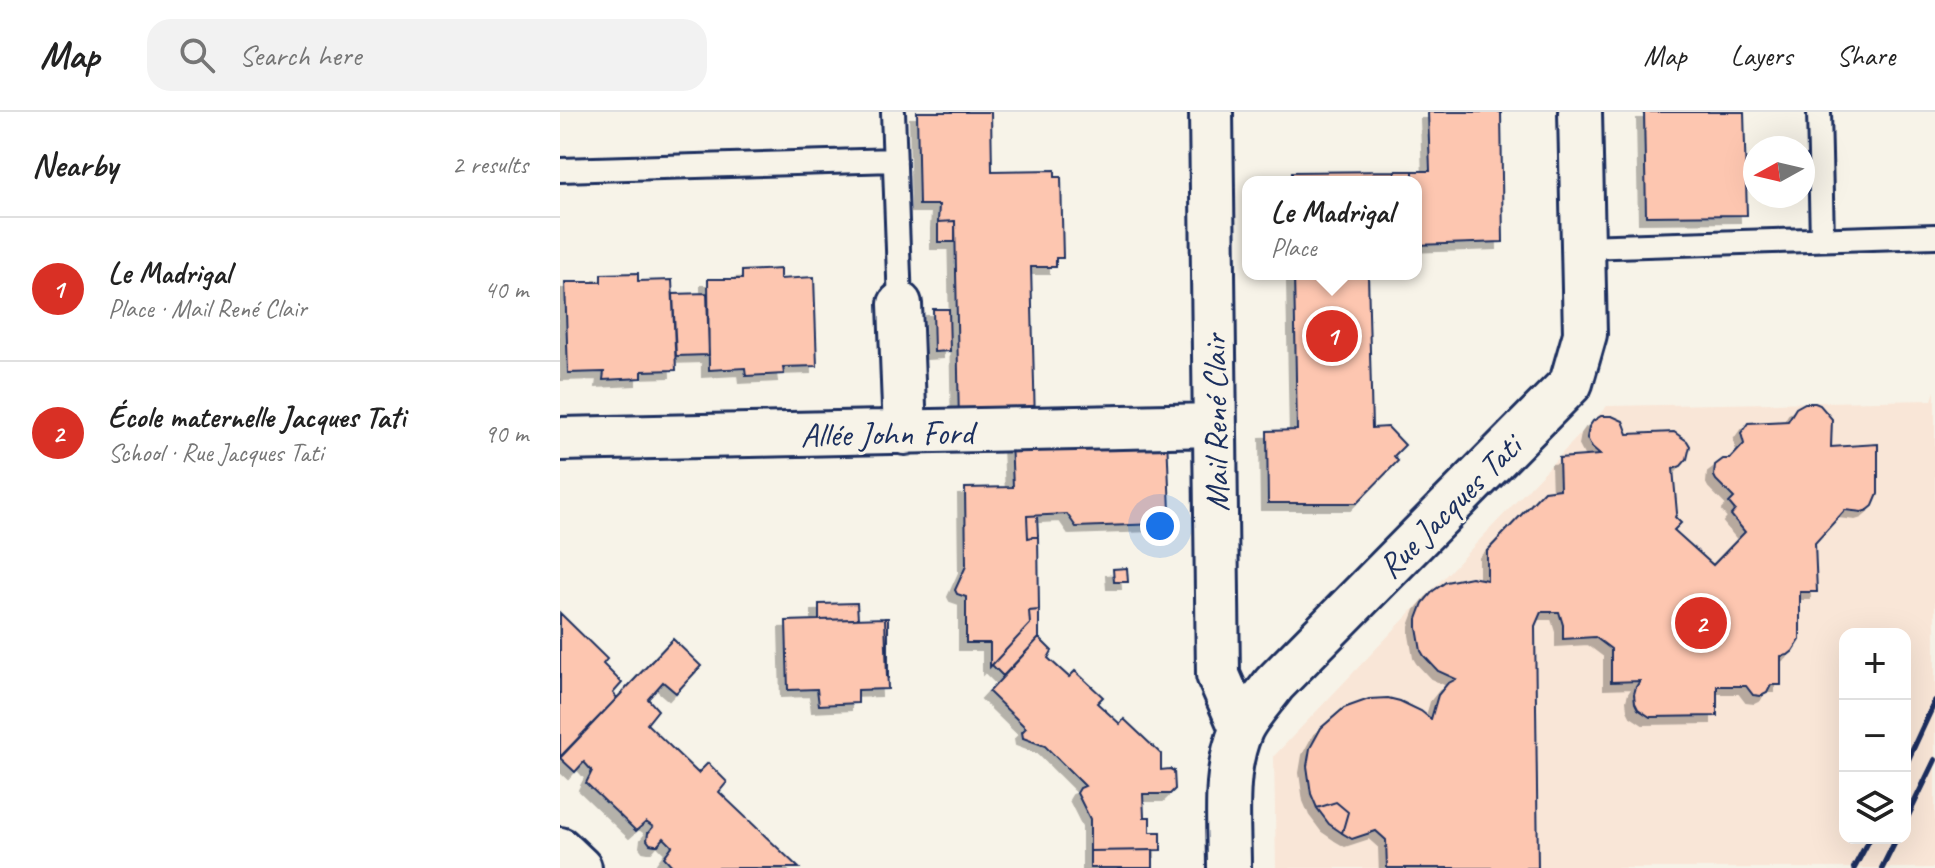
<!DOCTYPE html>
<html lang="en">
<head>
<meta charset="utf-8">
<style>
  body { margin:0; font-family:Caveat,sans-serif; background:#f2f2f2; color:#222 }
  .controls { position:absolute; right:24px; bottom:24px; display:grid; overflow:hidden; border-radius:16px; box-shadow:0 8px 32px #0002 }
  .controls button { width:72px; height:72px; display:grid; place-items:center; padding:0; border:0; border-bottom:2px solid #e0e0e0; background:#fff; color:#222; font:40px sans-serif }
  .compass { position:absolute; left:1183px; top:24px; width:72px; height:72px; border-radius:50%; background:#fff; box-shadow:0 8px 32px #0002; rotate:262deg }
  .you { position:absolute; left:600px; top:414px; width:28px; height:28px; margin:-20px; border:6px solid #fff; border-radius:50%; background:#1a73e8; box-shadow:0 0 0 12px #1a73e833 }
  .badge { display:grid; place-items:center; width:52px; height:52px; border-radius:50%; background:#d93025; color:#fff; font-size:26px; font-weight:700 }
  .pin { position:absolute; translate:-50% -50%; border:4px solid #fff; box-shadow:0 2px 8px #0006 }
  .popup { position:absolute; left:682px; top:64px; width:180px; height:104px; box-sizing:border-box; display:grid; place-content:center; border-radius:16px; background:#fff; filter:drop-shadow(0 2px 6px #0005); font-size:26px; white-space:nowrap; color:#767676 }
  .popup b { font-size:30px; color:#222 }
  .popup::after { content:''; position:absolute; left:50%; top:100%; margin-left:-16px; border:16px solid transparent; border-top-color:#fff }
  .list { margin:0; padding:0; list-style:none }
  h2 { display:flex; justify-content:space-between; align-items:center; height:104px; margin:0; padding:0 32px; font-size:34px }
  h2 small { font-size:26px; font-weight:400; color:#767676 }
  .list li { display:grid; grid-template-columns:52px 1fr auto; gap:24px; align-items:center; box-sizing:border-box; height:144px; padding:0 32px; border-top:2px solid #e0e0e0 }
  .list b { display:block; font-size:30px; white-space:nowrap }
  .list p { margin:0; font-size:26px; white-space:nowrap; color:#767676 }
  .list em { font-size:26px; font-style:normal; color:#767676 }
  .icon { flex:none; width:44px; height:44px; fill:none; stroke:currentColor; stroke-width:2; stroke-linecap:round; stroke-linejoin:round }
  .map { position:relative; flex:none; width:1375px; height:756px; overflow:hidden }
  header { display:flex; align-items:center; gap:48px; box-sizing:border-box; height:112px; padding:0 40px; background:#fff; border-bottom:2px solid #e0e0e0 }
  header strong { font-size:38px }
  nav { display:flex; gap:44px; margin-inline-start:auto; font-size:28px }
  .search { width:560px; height:72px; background:#f2f2f2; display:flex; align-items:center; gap:20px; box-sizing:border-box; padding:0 28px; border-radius:24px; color:#767676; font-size:30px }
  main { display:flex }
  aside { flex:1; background:#fff }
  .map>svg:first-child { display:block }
</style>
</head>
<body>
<header>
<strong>Map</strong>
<div class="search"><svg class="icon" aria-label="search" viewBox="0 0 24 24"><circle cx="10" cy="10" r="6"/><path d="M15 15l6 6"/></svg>Search here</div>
<nav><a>Map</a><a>Layers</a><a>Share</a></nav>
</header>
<main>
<aside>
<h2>Nearby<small>2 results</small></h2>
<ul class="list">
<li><span class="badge">1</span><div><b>Le Madrigal</b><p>Place · Mail René Clair</p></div><em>40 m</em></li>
<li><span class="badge">2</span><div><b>École maternelle Jacques Tati</b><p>School · Rue Jacques Tati</p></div><em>90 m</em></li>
</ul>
</aside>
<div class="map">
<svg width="1375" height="756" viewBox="0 0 1375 756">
  <defs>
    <filter id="shadow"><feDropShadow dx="-7" dy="7" stdDeviation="0" flood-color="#0004"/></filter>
  </defs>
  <rect width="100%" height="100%" fill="#f7f3e8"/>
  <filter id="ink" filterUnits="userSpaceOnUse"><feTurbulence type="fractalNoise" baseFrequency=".0125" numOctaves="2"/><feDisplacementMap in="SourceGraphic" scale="16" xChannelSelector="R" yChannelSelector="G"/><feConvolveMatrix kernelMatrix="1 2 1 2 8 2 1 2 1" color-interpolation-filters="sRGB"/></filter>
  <g filter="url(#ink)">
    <path fill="#f9e6d7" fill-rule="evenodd" d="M1375 279V756H716L714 644 1047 294 1372 288ZM1285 522H1345V726H1285Z"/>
    <path fill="#fdc6b0" stroke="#1b2f5e" stroke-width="2" filter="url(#shadow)" d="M357 0H431L432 59 495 58V65H501L503 146H496V155H471L475 310 399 311 395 109 378 110 379 93H359Z
      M868 0H941L943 130 856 133V70H853V59H870Z
      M1084 0H1184L1187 103 1086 104Z
      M835 59H853V70H835Z
      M835 59V70H732V60Z
      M395 109V130H378V110Z
      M220 157V167L254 165 257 254 223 255 224 262 186 264 185 256 149 258 148 167H182V159Z
      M78 161V169L112 168 116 258 82 259V266L43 268 44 260 8 261 5 170H41V162Z
      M734 162H808L812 316 828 315 845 333 834 344 838 349 797 391H708L707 319 737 318Z
      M147 181 149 243 116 244 113 182Z
      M373 197H389L390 239 374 240Z
      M1245 291H1255L1260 293 1272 307 1271 335 1318 332V382L1313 394 1308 398 1302 400 1285 398 1255 431 1257 480H1240V528L1233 539 1228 543 1221 544V573H1211L1207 581 1201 584 1193 583 1186 574H1157V604L1090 605 1078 597 1075 591 1074 582 1076 575 1080 569 1051 570V537L1035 525 1003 527V513L999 500H981L975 514 978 756H827L826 728 816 719 792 727 782 721 788 700 776 690 757 696 751 682 747 654 750 636 761 616 784 596 809 587 828 586 840 589 861 599 871 607 878 583 887 572 896 567 878 559 864 544 861 539 857 516V507L863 491 873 479 886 470 911 465 927 468V439L984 379 1000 377 999 346 1040 343 1032 336 1027 326 1029 315 1033 309 1041 304H1052L1063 309 1068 322 1114 320 1127 329 1130 334 1127 347 1121 354 1113 357 1117 401 1115 405 1121 411 1114 418 1153 453 1185 420 1171 403 1175 398 1169 391 1174 386 1156 368 1154 364 1155 353 1163 347H1170L1184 332 1181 321 1188 311 1228 309 1236 296Z
      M607 324 610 400H598V412L516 415 507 402 467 404 468 426 478 424 479 498 469 499 470 512 430 555V531H406V485L397 482 395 478 406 454 405 376 453 375 451 328Z
      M467 404H477L478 424 468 426Z
      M567 456 568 470H554L553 457Z
      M297 491 298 507 259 508V492Z
      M479 498V526L443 564 432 553 470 512 469 499Z
      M0 501 47 547 43 552 62 571 53 581 57 586 0 645Z
      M325 506H328V567L327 565Z
      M325 506 328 577 298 578V591L259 593 257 577 228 578 226 509Z
      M479 526 492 539 488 546 509 565 515 559 543 585 537 591 560 612 564 607 601 642V658L610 657 614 659 615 677 610 682H583L584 705H590V720H601V738L530 739V707L517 681 520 676 525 674 485 634 463 626 462 620 466 616 429 580Z
      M113 527 141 554 116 581 103 570 88 587 98 598 87 612 138 661 148 651 167 670 159 680 239 756H114L104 745 112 734 104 726 98 733H95L90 732 87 728 88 721 93 715 86 710 76 719 26 671 32 659 24 650 15 660 0 646Z
      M776 690 788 700 782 721 769 712 757 696Z
      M593 738V756H530V739Z"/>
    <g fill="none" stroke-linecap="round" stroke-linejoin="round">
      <g stroke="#1b2f5e" stroke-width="28">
        <path id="lane" d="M333 0 340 192
          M1259 0 1262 127
          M0 58 335 48
          M1023 135 1375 124"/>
      </g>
      <g stroke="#1b2f5e" stroke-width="48">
        <path id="street" d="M651 0 658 563 681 616
          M340 192 345 321
          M0 327 655 313
          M0 737 20 756
          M669 756C669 711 663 660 681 618 687 604 704 586 714 572L1011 271 1025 222 1020 0"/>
      </g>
      <use href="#lane" stroke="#f7f3e8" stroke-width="22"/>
      <use href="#street" stroke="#f7f3e8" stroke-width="42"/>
      <path stroke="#1b2f5e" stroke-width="6" d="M1345 654 1375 589
        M1345 710 1375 648
        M1294 756 1310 726
        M1322 756 1337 726"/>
    </g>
  </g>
  <g text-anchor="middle" stroke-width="6" stroke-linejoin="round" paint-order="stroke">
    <g font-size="34" fill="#1b2f5e" stroke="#f7f3e8">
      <text transform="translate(655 311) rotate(-91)" y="12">Mail René Clair</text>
      <text transform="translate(327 321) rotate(-1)" y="12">Allée John Ford</text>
      <text transform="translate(889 394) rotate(-45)" y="12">Rue Jacques Tati</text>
    </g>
  </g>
</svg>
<div class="controls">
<button>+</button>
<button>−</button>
<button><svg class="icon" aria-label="layers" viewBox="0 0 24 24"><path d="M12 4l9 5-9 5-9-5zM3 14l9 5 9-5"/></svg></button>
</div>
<svg class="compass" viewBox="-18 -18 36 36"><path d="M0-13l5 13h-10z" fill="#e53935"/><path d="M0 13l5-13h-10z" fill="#767676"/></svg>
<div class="you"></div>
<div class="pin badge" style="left:772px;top:224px">1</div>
<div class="popup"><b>Le Madrigal</b>Place</div>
<div class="pin badge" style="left:1141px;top:511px">2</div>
</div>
</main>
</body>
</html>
